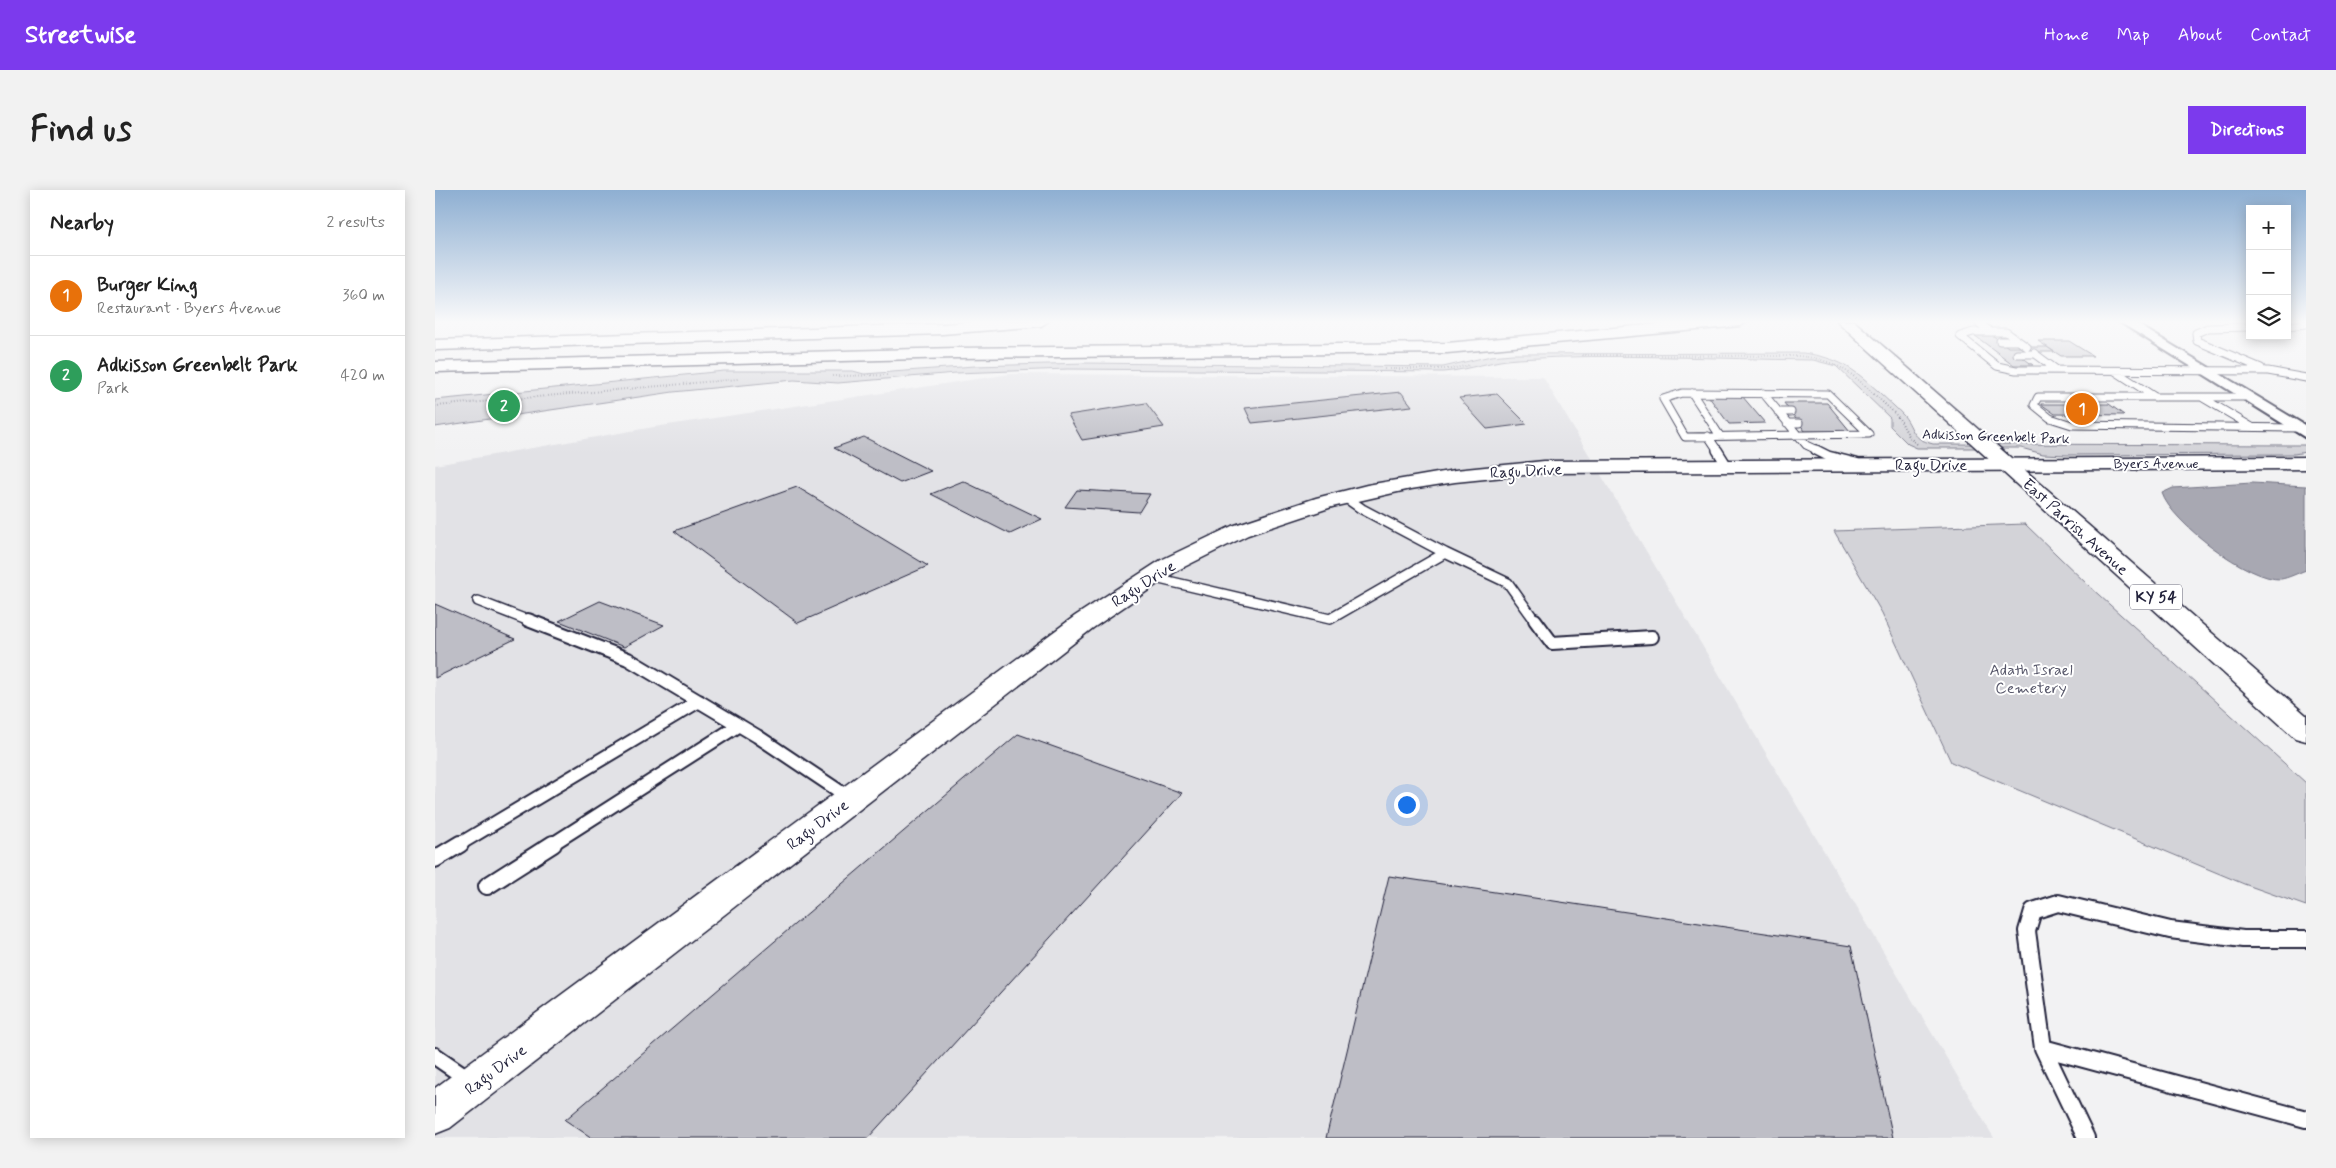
<!DOCTYPE html>
<html lang="en">
<head>
<meta charset="utf-8">
<style>
  body { margin:0; font-family:Mynerve,sans-serif; background:#f2f2f2; color:#222 }
  .controls { position:absolute; right:15px; top:15px; display:grid; overflow:hidden; border-radius:0px; box-shadow:0 2px 12px #0003 }
  .controls button { width:45px; height:45px; display:grid; place-items:center; padding:0; border:0; border-bottom:1px solid #e0e0e0; background:#fff; color:#222; font:25px sans-serif }
  .you { position:absolute; left:971px; top:614px; width:18px; height:18px; margin:-12px; border:4px solid #fff; border-radius:50%; background:#1a73e8; box-shadow:0 0 0 8px #1a73e833 }
  .badge { display:grid; place-items:center; width:32px; height:32px; border-radius:50%; background:#7c3aed; color:#fff; font-size:16px; font-weight:700 }
  .pin { position:absolute; translate:-50% -50%; border:2px solid #fff; box-shadow:0 1px 5px #0006 }
  .list { margin:0; padding:0; list-style:none }
  h2 { display:flex; justify-content:space-between; align-items:center; height:65px; margin:0; padding:0 20px; font-size:21px }
  h2 small { font-size:16px; font-weight:400; color:#767676 }
  .list li { display:grid; grid-template-columns:32px 1fr auto; gap:15px; align-items:center; box-sizing:border-box; height:80px; padding:0 20px; border-top:1px solid #e0e0e0 }
  .list b { display:block; font-size:19px; white-space:nowrap }
  .list p { margin:0; font-size:16px; white-space:nowrap; color:#767676 }
  .list em { font-size:16px; font-style:normal; color:#767676 }
  .icon { flex:none; width:28px; height:28px; fill:none; stroke:currentColor; stroke-width:2; stroke-linecap:round; stroke-linejoin:round }
  .map { position:relative; flex:none; width:1871px; height:948px; overflow:hidden; border-radius:0px }
  header { display:flex; align-items:center; gap:30px; box-sizing:border-box; height:70px; padding:0 25px; background:#7c3aed; color:#fff }
  header strong { font-size:24px }
  nav { display:flex; gap:28px; margin-inline-start:auto; font-size:18px }
  .intro { display:flex; align-items:center; justify-content:space-between; box-sizing:border-box; height:120px; padding:0 30px }
  h1 { margin:0; font-size:35px }
  .button { padding:12px 22px; border-radius:0px; background:#7c3aed; color:#fff; font-size:18px; font-weight:700 }
  main { display:flex; gap:30px; padding:0 30px }
  aside { flex:1; background:#fff; border-radius:0px; box-shadow:0 2px 12px #0003 }
  .map>svg:first-child { display:block }
</style>
</head>
<body>
<header>
<strong>Streetwise</strong>
<nav><a>Home</a><a>Map</a><a>About</a><a>Contact</a></nav>
</header>
<div class="intro"><h1>Find us</h1><a class="button">Directions</a></div>
<main>
<aside>
<h2>Nearby<small>2 results</small></h2>
<ul class="list">
<li><span class="badge" style="background:#e8710a">1</span><div><b>Burger King</b><p>Restaurant · Byers Avenue</p></div><em>360 m</em></li>
<li><span class="badge" style="background:#2e9e5b">2</span><div><b>Adkisson Greenbelt Park</b><p>Park</p></div><em>420 m</em></li>
</ul>
</aside>
<div class="map">
<svg width="1871" height="948" viewBox="0 0 1871 948">
  <rect width="100%" height="100%" fill="#f2f2f3"/>
  <filter id="ink" filterUnits="userSpaceOnUse"><feTurbulence type="fractalNoise" baseFrequency=".02" numOctaves="2"/><feDisplacementMap in="SourceGraphic" scale="10" xChannelSelector="R" yChannelSelector="G"/><feConvolveMatrix kernelMatrix="1 2 1 2 8 2 1 2 1" color-interpolation-filters="sRGB"/></filter>
  <g filter="url(#ink)">
    <path fill="#e2e2e6" d="M576 184 1108 187 1559 948H0V275L219 237Z"/>
    <path fill="#d3d3d8" stroke="#7a7a8a" d="M1368 163C1404 168 1418 178 1444 202 1452 210 1462 218 1469 226 1480 240 1475 248 1498 254L1871 255V262L1859 264 1633 265 1608 264 1586 258H1482L1473 254 1455 236V228L1401 176 1378 170C1280 169 1181 163 1083 169 1057 170 1034 180 1008 182L633 179 521 183 403 193 359 190 238 202 0 237V210L289 181H418L429 184 540 176 650 173 1008 177 1056 166 1077 164Z
      M1590 334 1653 395 1871 593V716L1809 694 1516 572 1447 423 1399 341Z"/>
    <path fill="#a8a8b2" stroke="#727282" d="M1817 293 1871 296V380C1863 383 1853 388 1846 389 1814 391 1736 332 1727 303L1738 298Z"/>
    <path fill="#bebec6" stroke="#22223b" d="M1539 145H1557L1573 157H1612L1619 162H1580L1598 175H1579Z
      M1603 151H1634L1658 166H1626Z
      M966 202 977 216 817 233 810 218Z
      M1062 204 1092 234 1052 239 1024 208Z
      M1307 206 1330 233 1294 234 1274 207Z
      M711 213 729 237 647 250 633 225Z
      M1349 213H1392L1415 241H1370Z
      M1606 214H1674L1689 225 1620 224Z
      M429 247 496 281 465 293 399 258Z
      M528 291 607 329 575 344 496 304Z
      M362 297 493 376 363 433 239 341Z
      M642 300 715 304 704 322 630 317Z
      M165 411 229 435 189 457 124 431Z
      M0 414 80 449 0 488Z
      M583 544 747 603 433 948H157L130 930Z
      M954 686 1416 756 1458 948H891Z"/>
    <g fill="none" stroke-linecap="round" stroke-linejoin="round">
      <g stroke="#22223b" stroke-width="9">
        <path id="lane-far3" d="M1541 131 1556 142
          M1852 136 1871 134
          M1815 137 1773 138 1761 143 1762 151 1826 178
          M1565 151H1583
          M1592 157 1571 142H1538L1525 146 1562 176 1581 180 1833 181 1871 188
          M1599 163 1622 180
          M1582 164H1601
          M1680 181 1720 207
          M1247 203 1393 204 1434 244 1250 247 1228 209Z
          M1257 203 1285 246
          M1328 203 1371 255 1384 261
          M1813 207H1603L1599 215 1615 228 1637 235 1864 238
          M1768 208 1817 237
          M1343 222H1356
          M1352 233H1364
          M1273 246 1283 261"/>
      </g>
      <g stroke="#22223b" stroke-width="12">
        <path id="lane-far2" d="M1282 260 1292 276
          M1381 260 1393 266 1421 273
          M1010 363 1073 393 1101 432
          M716 387 895 429 1010 363 927 319 910 307
          M43 411 97 432"/>
      </g>
      <g stroke="#22223b" stroke-width="16">
        <path id="lane-far1" d="M93 430 193 469 322 546 416 609
          M1100 430 1117 453 1217 447
          M23 655 264 511
          M116 655 304 535"/>
      </g>
      <g stroke="#22223b" stroke-width="20">
        <path id="lane" d="M0 669 25 654
          M52 696 118 654
          M1608 858 1871 929
          M0 866 35 890
          M1651 948 1608 858 1592 741 1598 721 1623 713 1735 740 1808 749H1871"/>
      </g>
      <g stroke="#22223b" stroke-width="4">
        <path id="street" d="M1683 131H1697L1871 236V248Z"/>
      </g>
      <g stroke="#22223b" stroke-width="3">
        <path id="secondary" d="M1871 267V279L1109 283 1020 292 976 299 897 317 813 345 743 380 658 438 15 938 0 944V898L640 426 726 370 797 336 881 308 932 295 1020 280 1109 271Z"/>
      </g>
      <g stroke="#22223b" stroke-width="3">
        <path id="primary" d="M1402 131H1419L1871 525V551L1860 548Z"/>
      </g>
      <g stroke="#22223b" stroke-width="3">
        <path id="highway" d="M552 131H614L606 136 507 144 0 160V150L507 134Z
          M1257 131H1313L1305 136 1012 163 521 168 0 182V172L521 158 1012 153Z"/>
      </g>
      <path stroke="#22223b" stroke-width="2" stroke-dasharray="0.5 2.5" stroke-linecap="butt" d="M1147 165 1363 166C1399 169 1415 181 1441 206 1447 212 1455 218 1461 225 1470 235 1471 248 1484 255
        M949 179H1015L1035 175
        M397 186 453 185
        M0 216 303 189"/>
      <use href="#lane-far3" stroke="#fff" stroke-width="7"/>
      <use href="#lane-far2" stroke="#fff" stroke-width="9"/>
      <use href="#lane-far1" stroke="#fff" stroke-width="12"/>
      <use href="#lane" stroke="#fff" stroke-width="16"/>
      <use href="#street" fill="#fff" fill-rule="evenodd"/>
      <use href="#secondary" fill="#fff" fill-rule="evenodd"/>
      <use href="#primary" fill="#fff" fill-rule="evenodd"/>
      <use href="#highway" fill="#fff" fill-rule="evenodd"/>
    </g>
  </g>
  <linearGradient id="sky" x2="0" y2="1"><stop stop-color="#8eafd2"/><stop offset="0.5" stop-color="#f9f9fa"/><stop offset="1" stop-color="#f9f9fa" stop-opacity="0"/></linearGradient>
  <rect width="1871" height="264" fill="url(#sky)"/>
  <g text-anchor="middle" stroke-width="4" stroke-linejoin="round" paint-order="stroke">
    <g font-size="14" fill="#22223b" stroke="#fff">
      <text transform="translate(1561 246) rotate(2)" y="5">Adkisson Greenbelt Park</text>
      <text x="1721" y="278">Byers Avenue</text>
    </g>
    <rect fill="#fff" stroke="#646476" stroke-width="1" x="1695" y="394.5" width="52" height="25" rx="4"/>
    <g font-size="15" font-weight="bold" fill="#22223b">
      <text x="1721" y="412">KY 54</text>
    </g>
    <g font-size="16" fill="#22223b" stroke="#fff">
      <text x="1496" y="280">Ragu Drive</text>
      <text transform="translate(1091 280) rotate(-3)" y="6">Ragu Drive</text>
      <text transform="translate(1641 336) rotate(42)" y="6">East Parrish Avenue</text>
      <text transform="translate(708 393) rotate(-33)" y="6">Ragu Drive</text>
      <text transform="translate(382 634) rotate(-37)" y="6">Ragu Drive</text>
      <text transform="translate(60 879) rotate(-37)" y="6">Ragu Drive</text>
    </g>
    <g font-size="16" fill="#57576a" stroke="#fff">
      <text x="1596" y="485">Adath Israel<tspan x="1596" dy="18">Cemetery</tspan></text>
    </g>
  </g>
</svg>
<div class="controls">
<button>+</button>
<button>−</button>
<button><svg class="icon" aria-label="layers" viewBox="0 0 24 24"><path d="M12 4l9 5-9 5-9-5zM3 14l9 5 9-5"/></svg></button>
</div>
<div class="you"></div>
<div class="pin badge" style="left:1647px;top:219px;background:#e8710a">1</div>
<div class="pin badge" style="left:69px;top:216px;background:#2e9e5b">2</div>
</div>
</main>
</body>
</html>
